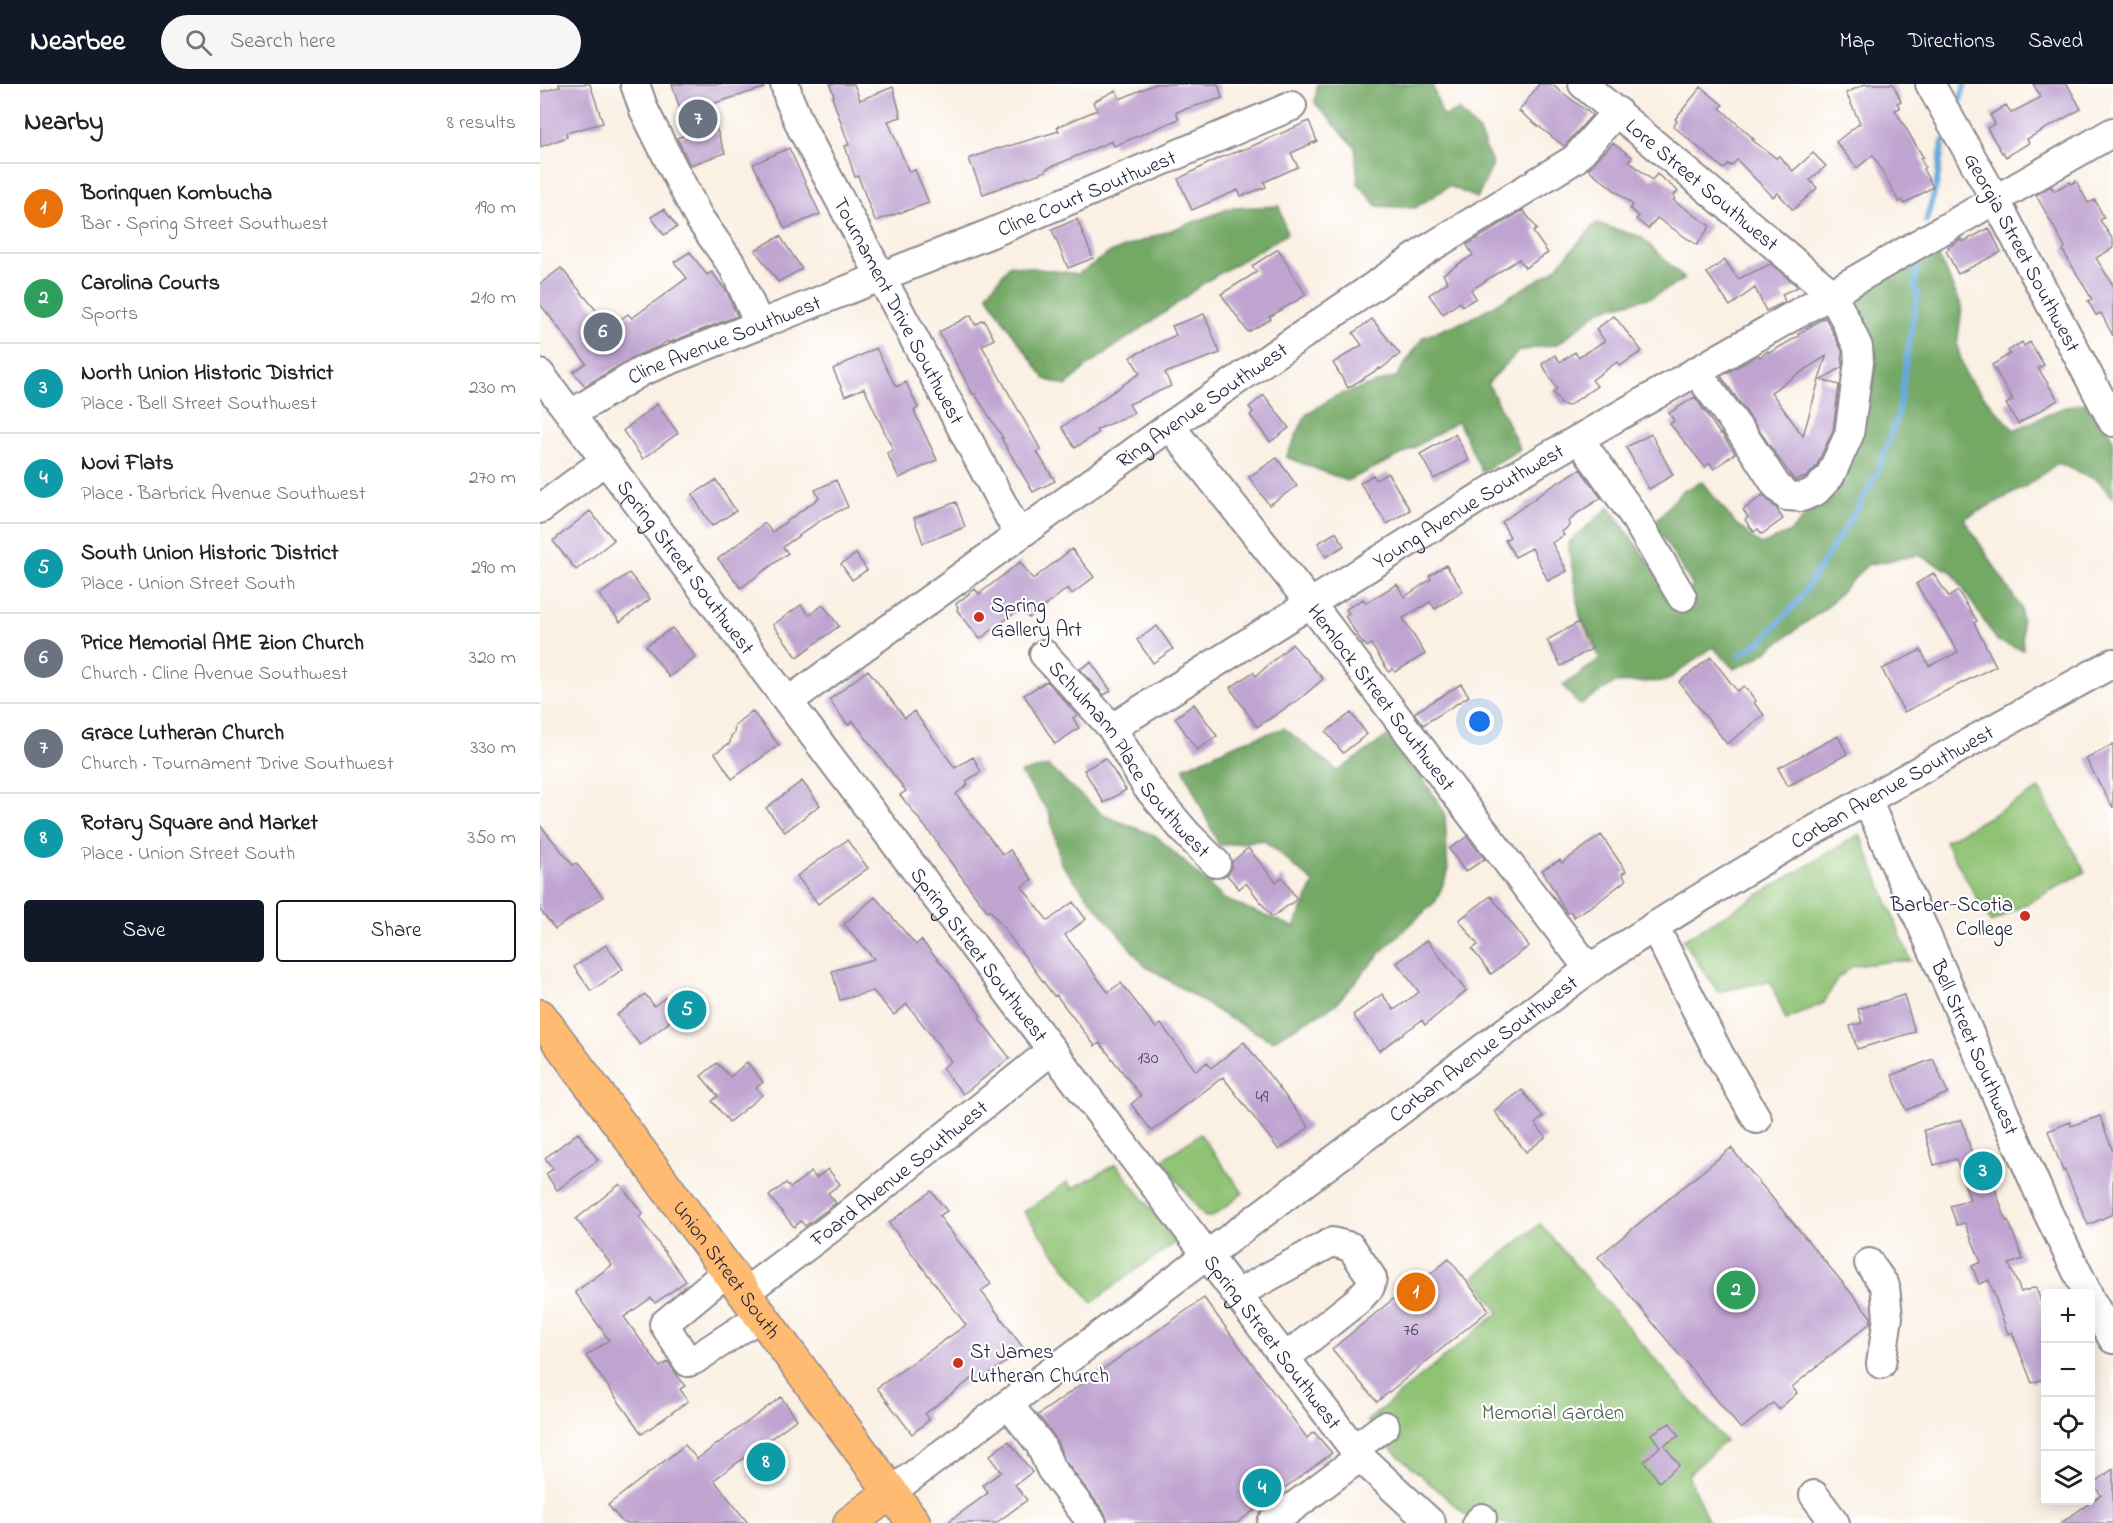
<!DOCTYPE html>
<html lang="en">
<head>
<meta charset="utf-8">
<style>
  body { margin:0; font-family:"Indie Flower",sans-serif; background:#f6f6f6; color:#222 }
  .controls { position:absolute; right:18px; bottom:18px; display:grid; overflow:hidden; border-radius:6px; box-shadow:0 3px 15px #0003 }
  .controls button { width:54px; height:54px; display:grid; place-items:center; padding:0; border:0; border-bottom:2px solid #e0e0e0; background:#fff; color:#222; font:30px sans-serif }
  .you { position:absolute; left:940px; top:638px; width:21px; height:21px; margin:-15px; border:4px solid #fff; border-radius:50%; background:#1a73e8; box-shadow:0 0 0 9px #1a73e833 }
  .badge { display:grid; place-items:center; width:39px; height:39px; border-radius:50%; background:#111827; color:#fff; font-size:20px; font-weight:700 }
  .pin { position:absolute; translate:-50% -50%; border:3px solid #fff; box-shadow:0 2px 6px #0006 }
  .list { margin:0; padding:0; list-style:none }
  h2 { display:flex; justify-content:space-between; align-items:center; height:78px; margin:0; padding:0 24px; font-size:26px }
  h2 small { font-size:20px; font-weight:400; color:#767676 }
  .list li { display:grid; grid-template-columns:39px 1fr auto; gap:18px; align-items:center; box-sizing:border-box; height:90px; padding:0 24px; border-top:2px solid #e0e0e0 }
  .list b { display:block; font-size:22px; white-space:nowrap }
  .list p { margin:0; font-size:20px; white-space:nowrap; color:#767676 }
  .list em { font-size:20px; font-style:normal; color:#767676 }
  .actions { display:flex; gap:12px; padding:18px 24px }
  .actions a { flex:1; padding:14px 0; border:2px solid #111827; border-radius:6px; text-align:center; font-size:21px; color:#111827 }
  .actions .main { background:#111827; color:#fff }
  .icon { flex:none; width:33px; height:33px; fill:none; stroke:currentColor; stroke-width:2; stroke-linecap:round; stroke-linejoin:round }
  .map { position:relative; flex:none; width:1573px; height:1439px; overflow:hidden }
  header { display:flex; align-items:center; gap:36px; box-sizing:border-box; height:84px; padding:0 30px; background:#111827; color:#fff }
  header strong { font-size:28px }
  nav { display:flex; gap:33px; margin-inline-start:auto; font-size:21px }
  .search { width:420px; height:54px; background:#f6f6f6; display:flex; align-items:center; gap:15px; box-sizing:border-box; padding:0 21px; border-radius:33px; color:#767676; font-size:22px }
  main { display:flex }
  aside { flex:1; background:#fff }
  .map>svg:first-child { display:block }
</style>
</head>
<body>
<header>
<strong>Nearbee</strong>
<div class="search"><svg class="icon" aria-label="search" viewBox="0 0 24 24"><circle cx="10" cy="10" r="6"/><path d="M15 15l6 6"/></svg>Search here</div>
<nav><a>Map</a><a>Directions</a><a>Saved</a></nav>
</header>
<main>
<aside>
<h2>Nearby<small>8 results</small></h2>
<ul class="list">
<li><span class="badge" style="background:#e8710a">1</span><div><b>Borinquen Kombucha</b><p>Bar · Spring Street Southwest</p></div><em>190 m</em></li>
<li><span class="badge" style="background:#2e9e5b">2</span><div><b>Carolina Courts</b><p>Sports</p></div><em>210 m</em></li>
<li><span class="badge" style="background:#0f9aa8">3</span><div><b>North Union Historic District</b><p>Place · Bell Street Southwest</p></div><em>230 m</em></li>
<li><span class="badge" style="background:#0f9aa8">4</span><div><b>Novi Flats</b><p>Place · Barbrick Avenue Southwest</p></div><em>270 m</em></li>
<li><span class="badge" style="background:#0f9aa8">5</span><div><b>South Union Historic District</b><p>Place · Union Street South</p></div><em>290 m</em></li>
<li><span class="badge" style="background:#6b7280">6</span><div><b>Price Memorial AME Zion Church</b><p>Church · Cline Avenue Southwest</p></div><em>320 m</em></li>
<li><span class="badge" style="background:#6b7280">7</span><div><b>Grace Lutheran Church</b><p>Church · Tournament Drive Southwest</p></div><em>330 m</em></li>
<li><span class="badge" style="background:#0f9aa8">8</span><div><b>Rotary Square and Market</b><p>Place · Union Street South</p></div><em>350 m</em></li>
</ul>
<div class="actions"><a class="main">Save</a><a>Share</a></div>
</aside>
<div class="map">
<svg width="1573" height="1439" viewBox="0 0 1573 1439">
  <rect width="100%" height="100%" fill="#fff"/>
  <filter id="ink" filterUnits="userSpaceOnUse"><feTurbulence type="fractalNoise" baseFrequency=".0167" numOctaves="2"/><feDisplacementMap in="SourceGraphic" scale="12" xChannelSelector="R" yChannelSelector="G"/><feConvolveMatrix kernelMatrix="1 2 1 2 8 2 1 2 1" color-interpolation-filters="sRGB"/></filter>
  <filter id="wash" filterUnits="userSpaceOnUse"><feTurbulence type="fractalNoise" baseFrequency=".008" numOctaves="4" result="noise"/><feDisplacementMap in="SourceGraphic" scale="24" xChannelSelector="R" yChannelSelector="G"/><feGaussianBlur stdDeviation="1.35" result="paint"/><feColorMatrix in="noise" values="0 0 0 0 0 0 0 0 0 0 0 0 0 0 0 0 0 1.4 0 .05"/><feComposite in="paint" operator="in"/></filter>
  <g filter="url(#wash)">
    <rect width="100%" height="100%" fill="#faf0e3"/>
    <path fill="#8fc273" stroke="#587257" stroke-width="1.5" d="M1499 705 1545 788 1451 839 1405 757Z
      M1320 750 1371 877H1353L1313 882 1297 895 1284 919 1246 936 1230 897 1178 908 1143 856Z
      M660 1050 703 1109 672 1133H665L622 1076Z
      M576 1080 637 1158 594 1187 552 1219 484 1128 527 1098 532 1105Z
      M1000 1140 1185 1357 1148 1391 1169 1439H935L853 1367 827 1337 959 1228 934 1193Z"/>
    <path fill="#73a865" stroke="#4a6550" stroke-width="1.5" d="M777 0H892L903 33 919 26 939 48 953 81 937 114 909 102 875 124 837 122 818 99 815 63 775 19Z
      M739 122 747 150 665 198 630 225 547 282 526 302 505 295 461 233 447 210 470 181 538 190 569 169 691 124Z
      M1056 139 1101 153 1145 195 1112 213 1060 226 1018 260 979 267 948 299 980 365 942 388 918 337 867 368 807 397 746 373 766 331 795 312 856 293 883 253 930 235 1013 187Z
      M1394 163 1422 222 1417 262 1426 292 1474 346 1522 324 1553 317 1573 355V415L1559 397 1518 379 1483 404 1424 435 1481 524 1483 566 1457 557 1412 488 1378 471 1327 481 1287 523 1216 575 1194 585 1173 563 1126 597 1074 599 1039 621 1023 602 1060 575 1040 533 1028 459 1069 423 1138 519 1153 502 1114 439 1142 407 1162 398 1194 438 1221 461 1250 448 1278 419 1328 274 1314 215Z
      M744 644 798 687 853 648 905 729 908 788 896 817 845 864 795 921 732 957 687 933 604 881 521 780 509 728 480 689 508 682 563 731 616 752 684 815 754 843 774 799 723 756 679 762 643 684 699 659Z"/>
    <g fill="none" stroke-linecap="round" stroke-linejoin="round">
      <path stroke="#65a9da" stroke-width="6" d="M1419 20 1425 0
        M1386 137 1396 103 1403 57
        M1199 571 1223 556 1259 516 1313 431 1338 388 1358 331 1372 240 1378 209 1374 205 1378 176"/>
    </g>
    <g id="blocks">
      <path fill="#bfa3d0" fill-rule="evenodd" d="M19 0H50L63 39 26 49 27 53 0 63V8L20 3Z
        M132 0H223L224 4 168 21 185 69 150 81 137 54 148 50Z
        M290 0H314L320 16 353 3 361 33 348 37 369 88 375 86 389 119 335 137 318 92 315 93 305 62 309 61 292 13 294 12Z
        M615 0H678L682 14 636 28 639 35 574 62 572 57 506 85V87L443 110 429 75 458 64 459 65 519 47 517 43 557 26 553 18 576 6 580 15Z
        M999 0H1011L1052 31 1024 62 979 27Z
        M1325 0H1353L1361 17 1357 19 1360 24 1355 26 1383 73 1380 74 1385 83 1383 85 1393 103 1364 120 1362 116 1359 118 1333 71 1317 84 1296 58 1320 39 1306 9Z
        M1493 0H1527L1541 25 1487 55 1489 59 1466 73 1463 68 1462 69 1447 44 1455 40 1450 31 1466 21 1471 29 1501 13Z
        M1161 3 1183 21 1180 24 1214 55 1212 56 1236 74 1239 72 1253 87 1273 69 1286 82 1270 96 1277 104 1253 126 1238 109 1233 113 1197 76 1191 82 1189 80 1184 85 1133 42 1137 37 1135 35Z
        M769 37 777 57 751 69 758 83 724 98 726 103 701 112 698 106 652 126 638 95 679 74 710 63Z
        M1073 59 1092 73 1089 77 1112 96 1117 90 1138 107 1133 112 1135 114 1133 116 1170 142 1157 161 1117 134 1108 145 1096 135 1099 132 1090 125 1093 121 1048 85Z
        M249 64 280 130 245 145 213 80Z
        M1536 97 1548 119 1555 116 1564 134 1560 136 1573 156V164L1556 174 1573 201V252L1561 229 1556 231 1548 217 1552 215 1523 167 1525 163 1496 111 1511 102 1514 107 1530 98 1531 100Z
        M124 125 137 143 124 151 111 133Z
        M983 126 997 145 993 148 1008 169 985 184 979 175 931 206 936 214 923 222 920 218 903 230 889 211 908 198 903 190 933 171 927 161Z
        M537 135 553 174 528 184 512 146Z
        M1449 144 1461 168 1418 190 1406 167 1409 165 1408 163 1421 155 1423 158Z
        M240 152 262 185 238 198 215 166Z
        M738 165 766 211 729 233 731 235 708 248 681 210 717 188 712 182Z
        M150 168 167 191 172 188 187 208 197 232 128 259 127 257 120 262 93 273 45 302 33 288 46 279 0 220V200L21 184 70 243 88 230 92 234 147 194 134 178Z
        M1185 176 1198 195 1231 180 1258 203 1242 210 1245 218 1226 227 1215 204 1190 222 1167 189Z
        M664 230 680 269 625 289 631 302 589 320 594 329 556 346 558 349 535 364 522 343 600 289 590 273 636 251 632 242Z
        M431 231 435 241 444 236 454 255 442 262 501 366 497 368 515 397 493 408 461 354H463L435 310H433L399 248Z
        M1074 232 1102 267 1080 282 1077 278 1052 296 1057 302 1028 322 1021 320 1013 308 1017 305 1002 280 1015 271 1020 278 1035 268 1038 273 1065 257 1056 245Z
        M1285 233 1302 267V283L1281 296 1299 301 1293 346 1276 383 1266 393 1254 396 1181 292 1218 271 1220 273 1228 267 1229 269 1259 252 1258 250ZM1286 272 1279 296 1263 352 1231 308Z
        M832 235 860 270 841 285 840 284 808 304 793 279 822 261 813 249Z
        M1482 258 1484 262 1490 258 1504 281 1498 284 1518 316 1478 340 1466 320 1473 316 1452 281 1470 270 1468 267Z
        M336 264 356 303 366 298 378 324 374 327 397 376 359 394 347 369 353 366 324 304 305 312 293 285Z
        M724 311 749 344 730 358 710 331 713 328 709 323Z
        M1155 313 1180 350 1181 349 1195 369 1174 385 1170 379 1165 383 1130 340 1134 337 1129 329Z
        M117 320 138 349 103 375 83 347Z
        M915 350 929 376 894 395 880 370Z
        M1111 350 1133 391 1109 405 1086 363Z
        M737 374 757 402 729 421 709 393Z
        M1040 385 1061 414 1033 432 1034 433 1028 438 1030 441 1022 448 1024 451 1012 459 1027 487 1008 497 992 464 975 473 965 456 970 453 962 438 1009 404Z
        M848 389 870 426 847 440 820 399 833 391 836 396Z
        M176 396 196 427 172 442 152 411Z
        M296 396 308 423 284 434 243 463 248 469 201 504 178 475 225 439 232 448 279 414 275 406Z
        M1223 411 1236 424 1243 435 1222 450 1218 445 1214 448 1205 436 1208 433 1203 426Z
        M416 418 425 443 383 459 374 434Z
        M50 427 74 456 36 486 13 457Z
        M796 448 804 462 786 473 778 459Z
        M532 465 554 493 532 510 528 504 489 534 481 524 440 555 417 526 418 523 416 520 435 505 439 510 480 478 493 495Z
        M316 470 327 486 312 496 301 480Z
        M906 481 923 507 895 525 890 518 863 534 885 570 855 588 853 585 849 588 831 560 827 563 824 559 823 560 805 532 809 529 806 525 823 515 826 519 857 500 864 513 891 495 889 492Z
        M89 489 110 515 80 538 59 511Z
        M1393 489 1409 513 1418 507 1437 537 1434 539 1456 582 1364 628 1342 585 1381 566 1389 582 1418 568 1376 500Z
        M261 521 269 531 283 521 299 542 257 573 233 541Z
        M1039 538 1053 564 1021 582 1007 556Z
        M617 542 633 565 613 579 597 556Z
        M132 544 156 573 129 593 106 562Z
        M752 560 783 595 761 614 717 643 690 604 713 588 716 592Z
        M1171 573 1197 607 1204 602 1216 617 1214 619 1224 631 1187 660 1139 598Z
        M551 578 571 607 564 611 540 585Z
        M328 586 365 634 374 627 415 684 433 673 441 688 426 697 428 700 416 710 463 771 470 766 492 795 482 803 508 837 533 818 546 835 525 851 568 908 581 899 616 944 621 940 656 987 667 978 671 984 704 958 769 1043 739 1066 683 993 612 1047 591 1020 601 1012 560 959 555 962 516 911 514 912 450 826 448 828 397 760 398 759 360 711 366 707 313 637 308 641 289 616Z
        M507 597 537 631 533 634 539 644 515 660 484 611Z
        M921 600 929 612 883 641 874 629Z
        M654 620 677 652 657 666 635 634Z
        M212 627 239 661 192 695 175 669 190 659 191 652 194 649 195 641Z
        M811 629 827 650 803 669 786 648Z
        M1298 652 1307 670 1248 702 1238 684Z
        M1573 660V724L1546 675Z
        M565 674 586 706 564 719 544 686Z
        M262 697 280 721 245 748 226 724Z
        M0 741 33 781 36 779 63 813 15 845 0 826Z
        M1061 751 1086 787 1082 790 1086 796 1058 818 1034 833 1031 828 1027 829 1002 786 1020 776 1022 779Z
        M927 753 945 775 925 788 909 765Z
        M307 756 328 784 278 820 257 792Z
        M708 764 736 798 742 793 757 815 732 833 706 799 699 805 687 791 692 784V778Z
        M951 812 989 862 951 890 932 865 938 861 919 836Z
        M335 813 376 861 381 856 407 886 441 932 439 934 470 974 423 1010 402 984 411 977 367 920 354 931 333 907 300 916 292 887 334 875 304 840Z
        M887 856 926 907 885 941 882 936 839 967 813 931 842 910 854 926 879 908 857 879Z
        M66 861 83 885 51 907 34 883Z
        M105 910 114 922 129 911 142 928 100 961 77 931Z
        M1364 911 1375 948 1317 965 1310 942 1322 939 1318 925Z
        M1393 975 1408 1009 1366 1026 1352 991Z
        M207 978 223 998 216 1004 222 1011 189 1038 172 1017 178 1012 161 992 177 979 190 993Z
        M982 1006 1003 1033 995 1040 1006 1053 986 1068 954 1027Z
        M1560 1032 1573 1068V1130L1548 1141 1525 1086 1523 1087 1508 1047 1530 1038 1531 1042Z
        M1422 1036 1440 1097 1451 1093 1466 1137 1468 1136 1483 1175 1469 1180 1481 1208 1496 1203 1506 1232V1294L1492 1299 1472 1248 1468 1250 1449 1196 1439 1200 1432 1182 1441 1178 1425 1139 1417 1141 1410 1122 1430 1116 1416 1075 1394 1081 1384 1046Z
        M38 1049 58 1076 17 1106 6 1090 13 1085 5 1074Z
        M1191 1064 1331 1233 1330 1239 1252 1303 1257 1309 1239 1325 1233 1319 1201 1345 1058 1173Z
        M288 1085 300 1100 288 1109 296 1119 265 1142 261 1137 254 1143 229 1112 246 1099 250 1104 271 1088 276 1094Z
        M80 1100 103 1130 99 1133 146 1197 115 1219 111 1214 84 1233 120 1283 128 1278 145 1302 140 1305 148 1317 102 1350 46 1272 69 1256 35 1208 72 1181 36 1135Z
        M391 1107 407 1127 399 1132 451 1200 441 1207 484 1265 438 1298 434 1293 385 1330 389 1336 372 1350 337 1304 426 1241 349 1139Z
        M909 1175 949 1226 837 1318 792 1265 885 1189 888 1192Z
        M664 1214 767 1354 774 1348 792 1369 697 1439H568L565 1429 525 1377 515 1353 498 1331Z
        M241 1313 257 1335 174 1396 208 1439H83L68 1421 145 1361 157 1375Z
        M1130 1339 1139 1352 1124 1361 1139 1381 1119 1398 1104 1377 1120 1363 1111 1350Z
        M469 1357 492 1388 475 1401 487 1416 456 1439H407L448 1409 443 1401 461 1388 449 1372Z
        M1573 1385V1439H1521L1561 1411 1553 1400Z"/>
    </g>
  </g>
  <g filter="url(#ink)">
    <use href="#blocks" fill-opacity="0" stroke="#8e898f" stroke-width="1.5"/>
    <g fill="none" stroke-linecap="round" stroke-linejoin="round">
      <g stroke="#8e898f" stroke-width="32">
        <g id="minor">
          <path d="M95 0 104 26 130 78 159 134 194 184 219 240"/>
          <path id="s1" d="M245 0 249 15 262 45 479 451"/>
          <path id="s2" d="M1043 0 1291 209 1304 233 1318 263 1319 278 1309 351 1290 392 1276 407 1262 413 1247 412 1236 401 1204 352 1156 287"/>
          <path id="s3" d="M1390 0 1455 115 1573 338"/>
          <path id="s4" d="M0 290 820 1373 891 1439"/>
          <path id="s5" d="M31 330 102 287 449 150 752 22"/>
          <path id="s6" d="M630 342 770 519 1049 885"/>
          <path d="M1039 355 1092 429 1142 513"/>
          <path d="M0 425 66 376"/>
          <path id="s7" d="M504 570 572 644 607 703 647 750 676 779"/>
          <path id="s8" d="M249 617 630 342 888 165 1035 75 1077 27"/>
          <path id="s9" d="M572 644 969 395 1573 48"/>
          <path id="s10" d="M1327 716 1508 1129 1548 1210"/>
          <path d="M1114 842 1179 970 1217 1035"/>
          <path d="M1329 1179 1345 1202 1348 1233 1341 1280"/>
          <path d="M188 1187 124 1240 148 1278 154 1276 221 1232"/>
          <path id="s11" d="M204 1209 300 1137 512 966"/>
          <path d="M697 1210 792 1158 811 1163 832 1194 830 1203 817 1217 745 1274"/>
          <path d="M1550 1215 1573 1255"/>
          <path d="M468 1320 500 1360 511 1385 552 1439"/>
          <path d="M814 1365 845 1342"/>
          <path id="s12" d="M351 1408 1049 885C1218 773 1396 677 1573 579"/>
          <path d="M1274 1411 1295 1439"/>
          <path d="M732 1439 820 1373"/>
          <path d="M937 1439 942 1434"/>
        </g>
      </g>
      <g stroke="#8e898f" stroke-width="36">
        <g id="major">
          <path id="s13" d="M0 932 374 1439"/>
          <path d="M310 1439 351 1408"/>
        </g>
      </g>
      <use href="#minor" stroke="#fff" stroke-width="28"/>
      <use href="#major" stroke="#ffbb71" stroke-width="33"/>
    </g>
  </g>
  <g fill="#c8321e" stroke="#fff" stroke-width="2">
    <circle cx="439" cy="533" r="6"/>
    <circle cx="1485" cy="832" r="6"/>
    <circle cx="418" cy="1279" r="6"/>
  </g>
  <g text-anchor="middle" stroke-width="4.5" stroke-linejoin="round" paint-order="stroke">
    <g font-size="18" fill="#494260">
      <text x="608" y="979">130</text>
      <text x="722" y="1018">49</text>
      <text x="871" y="1251">76</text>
    </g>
    <g font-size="21" fill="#22223b" stroke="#fff">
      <text dy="7" stroke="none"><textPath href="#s2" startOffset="156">Lore Street Southwest</textPath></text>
      <text dy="7" stroke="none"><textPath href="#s5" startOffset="562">Cline Court Southwest</textPath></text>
      <text dy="7" stroke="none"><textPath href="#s3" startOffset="192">Georgia Street Southwest</textPath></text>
      <text dy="7" stroke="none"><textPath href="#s1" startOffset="254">Tournament Drive Southwest</textPath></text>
      <text dy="7" stroke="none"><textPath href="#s5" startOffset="171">Cline Avenue Southwest</textPath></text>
      <text dy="7" stroke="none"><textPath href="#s8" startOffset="508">Ring Avenue Southwest</textPath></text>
      <text dy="7" stroke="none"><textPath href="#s9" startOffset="420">Young Avenue Southwest</textPath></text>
      <text dy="7" stroke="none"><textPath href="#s4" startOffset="242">Spring Street Southwest</textPath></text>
      <text dy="7" stroke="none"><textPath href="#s6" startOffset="344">Hemlock Street Southwest</textPath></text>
      <text dy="7" stroke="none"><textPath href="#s7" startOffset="136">Schulmann Place Southwest</textPath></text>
      <text dy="7" stroke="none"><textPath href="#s12" startOffset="1226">Corban Avenue Southwest</textPath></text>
      <text dy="7" stroke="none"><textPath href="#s4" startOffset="728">Spring Street Southwest</textPath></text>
      <text dy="7" stroke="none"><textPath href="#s10" startOffset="270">Bell Street Southwest</textPath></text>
      <text dy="7" stroke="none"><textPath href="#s12" startOffset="740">Corban Avenue Southwest</textPath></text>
      <text dy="7" stroke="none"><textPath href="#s11" startOffset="196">Foard Avenue Southwest</textPath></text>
      <text dy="7" stroke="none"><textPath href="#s13" startOffset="315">Union Street South</textPath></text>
      <text dy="7" stroke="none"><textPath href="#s4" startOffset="1214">Spring Street Southwest</textPath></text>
    </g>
    <g font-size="21" fill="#22223b" stroke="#fff" text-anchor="start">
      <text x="451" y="528">Spring<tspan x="451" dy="24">Gallery Art</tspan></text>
      <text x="1473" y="827" text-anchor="end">Barber-Scotia<tspan x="1473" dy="24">College</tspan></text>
      <text x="430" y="1274">St James<tspan x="430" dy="24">Lutheran Church</tspan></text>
    </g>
    <g font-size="21" fill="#4e6251" stroke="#fff">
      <text x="1013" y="1335">Memorial Garden</text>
    </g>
  </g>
</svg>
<div class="controls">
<button>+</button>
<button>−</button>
<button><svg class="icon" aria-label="locate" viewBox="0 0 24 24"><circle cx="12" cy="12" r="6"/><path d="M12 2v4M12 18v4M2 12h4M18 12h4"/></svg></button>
<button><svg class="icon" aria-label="layers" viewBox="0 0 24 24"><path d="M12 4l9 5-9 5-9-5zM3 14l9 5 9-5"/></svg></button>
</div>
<div class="you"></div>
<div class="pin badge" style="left:876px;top:1208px;background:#e8710a">1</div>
<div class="pin badge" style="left:1196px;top:1206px;background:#2e9e5b">2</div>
<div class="pin badge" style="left:1443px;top:1087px;background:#0f9aa8">3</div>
<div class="pin badge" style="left:722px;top:1404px;background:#0f9aa8">4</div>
<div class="pin badge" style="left:147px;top:926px;background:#0f9aa8">5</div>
<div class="pin badge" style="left:63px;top:248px;background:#6b7280">6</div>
<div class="pin badge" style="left:158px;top:35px;background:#6b7280">7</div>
<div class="pin badge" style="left:226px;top:1378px;background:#0f9aa8">8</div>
</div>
</main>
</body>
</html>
